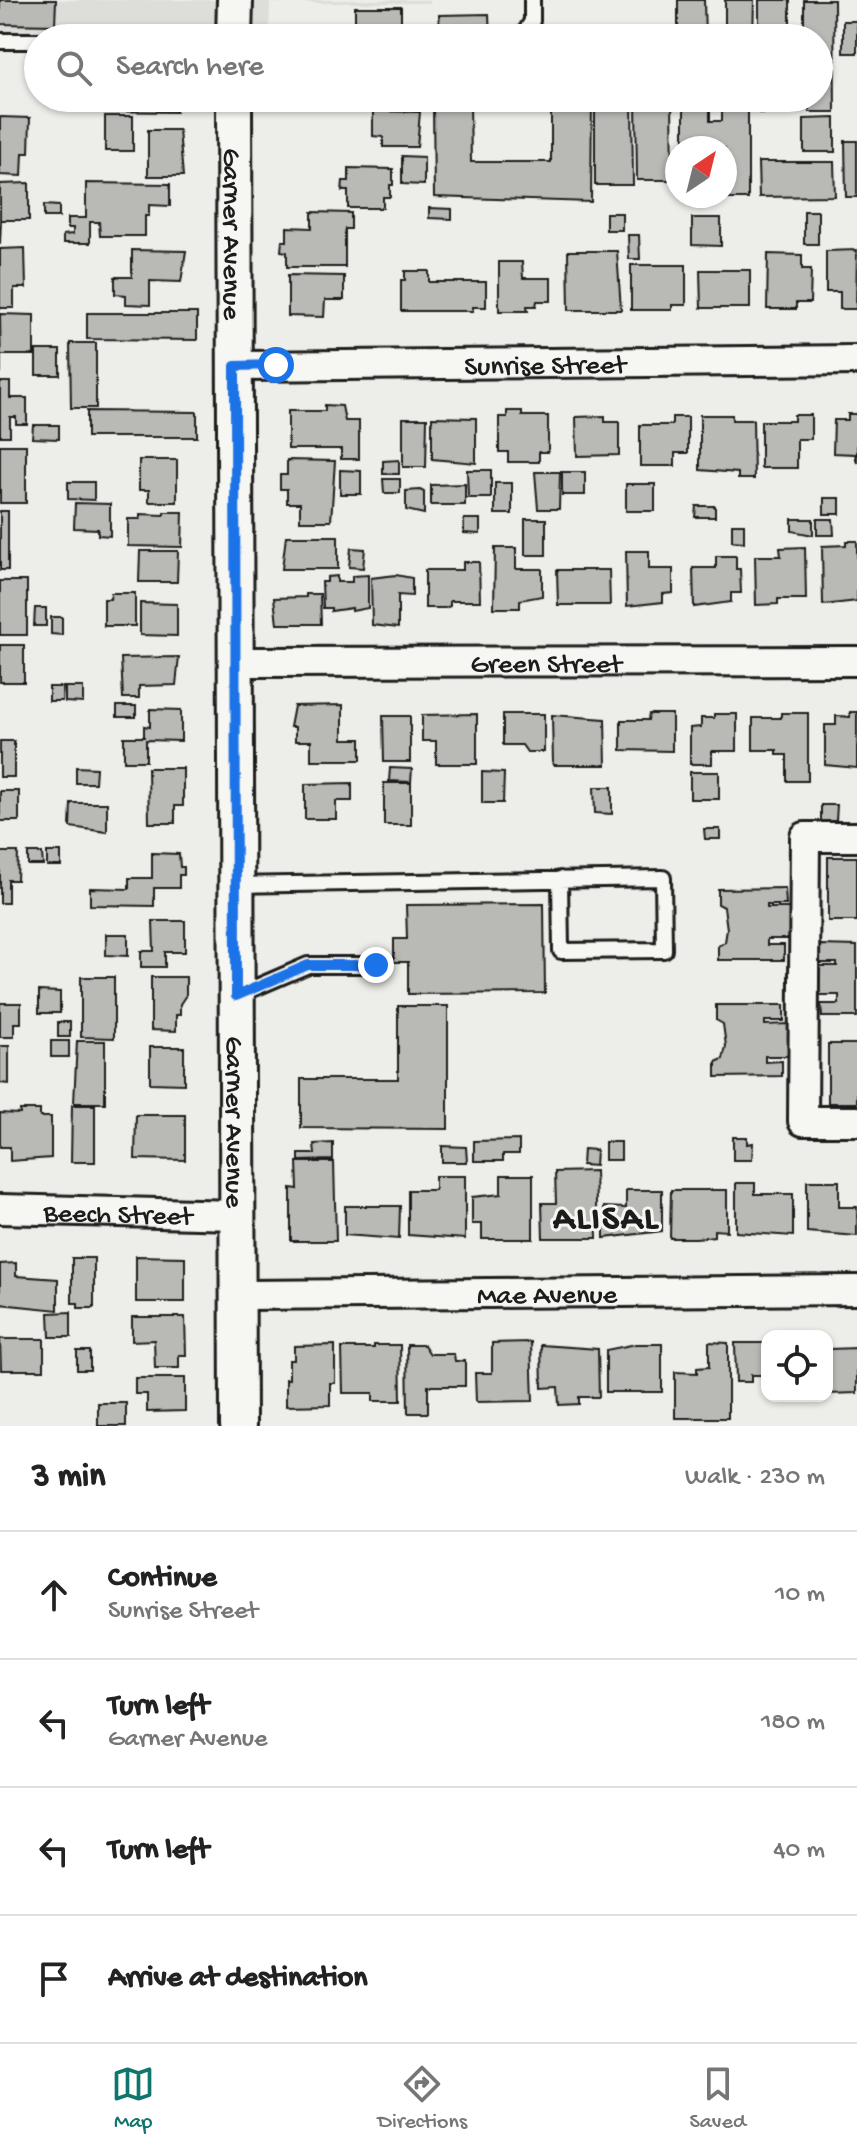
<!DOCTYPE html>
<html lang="en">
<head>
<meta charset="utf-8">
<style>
  body { margin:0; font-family:"Gochi Hand",sans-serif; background:#f2f2f2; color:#222 }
  .controls { position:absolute; right:24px; bottom:24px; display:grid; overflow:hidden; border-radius:16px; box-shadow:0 2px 6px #0004 }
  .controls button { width:72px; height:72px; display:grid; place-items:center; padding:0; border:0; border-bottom:2px solid #e0e0e0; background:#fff; color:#222; font:40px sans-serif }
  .compass { position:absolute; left:665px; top:136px; width:72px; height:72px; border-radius:50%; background:#fff; box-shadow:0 2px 6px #0004; rotate:35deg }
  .stop { position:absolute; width:24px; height:24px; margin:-18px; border:6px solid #1a73e8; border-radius:50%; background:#fff }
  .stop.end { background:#1a73e8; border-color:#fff; box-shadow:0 2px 8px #0008 }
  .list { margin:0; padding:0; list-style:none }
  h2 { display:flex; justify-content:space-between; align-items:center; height:104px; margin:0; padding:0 32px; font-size:34px }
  h2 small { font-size:26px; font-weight:400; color:#767676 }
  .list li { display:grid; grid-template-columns:52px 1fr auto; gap:24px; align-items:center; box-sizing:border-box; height:128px; padding:0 32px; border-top:2px solid #e0e0e0 }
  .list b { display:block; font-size:30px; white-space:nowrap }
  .list p { margin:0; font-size:26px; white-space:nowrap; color:#767676 }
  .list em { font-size:26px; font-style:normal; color:#767676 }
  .icon { flex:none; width:44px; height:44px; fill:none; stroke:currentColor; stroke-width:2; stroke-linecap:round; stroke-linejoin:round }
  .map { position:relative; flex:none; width:857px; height:1426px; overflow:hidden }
  .search { position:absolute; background:#fff; box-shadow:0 2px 6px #0004; left:24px; right:24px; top:24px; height:88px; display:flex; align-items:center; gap:20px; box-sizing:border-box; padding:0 28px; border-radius:44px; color:#767676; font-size:30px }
  .sheet { height:616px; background:#fff }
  nav { display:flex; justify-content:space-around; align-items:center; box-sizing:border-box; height:112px; border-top:2px solid #e0e0e0; background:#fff; font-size:22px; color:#767676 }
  nav a { display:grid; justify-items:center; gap:4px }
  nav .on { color:#0f766e }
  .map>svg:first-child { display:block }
</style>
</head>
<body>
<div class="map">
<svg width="857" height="1426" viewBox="0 0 857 1426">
  <rect width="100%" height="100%" fill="#edede9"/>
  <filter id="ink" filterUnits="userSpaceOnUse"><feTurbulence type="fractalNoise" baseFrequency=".0125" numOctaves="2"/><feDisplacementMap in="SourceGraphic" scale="16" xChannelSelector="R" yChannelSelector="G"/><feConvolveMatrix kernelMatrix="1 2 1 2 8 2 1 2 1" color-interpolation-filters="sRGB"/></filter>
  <g filter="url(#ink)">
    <path fill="#ddddda" d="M0 0H430V3H270L269 38H38L0 46Z"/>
    <path fill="#b9b9b6" stroke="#1c1c1c" stroke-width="2" d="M0 0H56L55 25 0 24Z
      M678 0H704L705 38H678Z
      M725 0H754L753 38H725Z
      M759 0H790V38H759Z
      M804 0H834L835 112H809V98H819V38H804Z
      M355 7H401V27H386V38H371V26H355Z
      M489 14 490 38H440L439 15Z
      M843 21H857V53H843Z
      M85 98H180V99H176V112L85 111Z
      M551 98H592L591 202 434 197 433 104H470L471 162H551Z
      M595 98H632L633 185H595Z
      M636 98H672L673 180H637Z
      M759 98H786V113H759Z
      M684 99H710V121H722V99H748V199H685L725 196V148H684Z
      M373 111 420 112 417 147H383V137L373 136Z
      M105 116H133V151H105Z
      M0 117 30 118 29 153H23L22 176 0 175Z
      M835 118V152H804V119Z
      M148 130H179L183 176H148Z
      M845 141H857V197H846Z
      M402 156 424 157V185L402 184Z
      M758 162H834L835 196 759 197Z
      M349 168 393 169V185H390V197H383V208H348V191H342L343 181H349Z
      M29 183V220H1L0 244V184Z
      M86 183 170 184V206L149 205V216H145V236H100L99 222H90V243H63V235L73 234V228H68V218H86Z
      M44 205 59 206V217H44Z
      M429 208 452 209V219L429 218Z
      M804 211H818V244H804Z
      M312 212 351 213V229H345V267H287V252L281 251 282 241H287V227L312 228Z
      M606 213H622V230H606Z
      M692 218H721V246L692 245Z
      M628 235H639L640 259H629Z
      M25 248 26 288H14V308H0V249Z
      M132 250 186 251 181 282 150 281V305L126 304V295L115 294V277H132Z
      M857 250 856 309H840V292H826V251Z
      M568 251H617L621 310H569Z
      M768 254 802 255V269H811L810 303H796V309H767Z
      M499 262H522L523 278H551V301H537L536 306H527L528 311H499Z
      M631 265H686V305H672V310H631Z
      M700 270H750V308H701Z
      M405 271H429V282H486V307H473V311H401V280H405Z
      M288 275 344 276V300H325L324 317 288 316Z
      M87 313H197V340L87 339Z
      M0 314 34 315V355H1V373Z
      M70 343H96V408H71Z
      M36 350H60V375H36Z
      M0 382H10V398H27V424H16V417H10V436H0Z
      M325 405 342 406 345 421H359V459H341V449H288V411H325Z
      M87 411 197 412V437H87Z
      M507 411H522V416H548V452H539V462H508V452H499V417H507Z
      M848 414H857V463L855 454 833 453 834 420H848Z
      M700 415H732V420H753L754 479H738V473L700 470Z
      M794 415H811V439H797V468H761V421H794Z
      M605 416V422H619V455L577 456 576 417Z
      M432 417 476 418V463L432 459Z
      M672 417H688V453H675V466H640V425H672Z
      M403 418H427L426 467H403Z
      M33 425H59V439L32 438Z
      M0 445H26V503H0Z
      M139 460H177V502H149V490H139Z
      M287 460 335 461 331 521H300V503H287V489H280V475H287Z
      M399 460V474H383V461Z
      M340 470 361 471V494H340Z
      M467 470H491V498H468Z
      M535 472H560L559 509H538Z
      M562 472H585V495H562Z
      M383 479H400V493H384Z
      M68 482H94V500L68 499Z
      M495 483H512V514H495Z
      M465 484V505H431V485Z
      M626 484H655V511H626Z
      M420 490 424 492V514L406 510V491Z
      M824 498H840V514H824Z
      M75 503 110 504V536L98 535V529L74 528Z
      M696 506H715V517H695Z
      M0 511H8V570H0Z
      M164 512H183L182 547 128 546V519H140V514L164 515Z
      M464 519H480V534L464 533Z
      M525 519H546V555H525Z
      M792 519H813V535L792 531Z
      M817 519H833L834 535H817Z
      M732 524H744V542L732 541Z
      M286 536H338V569H282Z
      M846 541H857V601L823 605 822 546 846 545Z
      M805 547 806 599H778V604L756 605 755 556H781L780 548Z
      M351 548 365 549 363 568 349 567Z
      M495 548H516V569H542V596L520 600V608H494Z
      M140 551H178L177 582H139Z
      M626 551H649V569H673V593L663 594V602L627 606Z
      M716 556H736V569H740L741 593H731V602L694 607 693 568H716Z
      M463 562H479L480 601H450V606L445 608H425V570H463Z
      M557 570H609L610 605H558Z
      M368 575V608L352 611V608L331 611V608H323L322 582H327V577L337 576V582H352V576Z
      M396 575 412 578V596L398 595V628L372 625 371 578Z
      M0 581H27V635H0Z
      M111 593H135V626H104V599H110Z
      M306 594H320L321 624H277L274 598 306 597Z
      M140 603 177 604V636L140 635Z
      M35 608H46V626H34Z
      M51 617H62V635L51 634Z
      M0 645H24V682H0Z
      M179 657 176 685 139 686V698H123L121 658Z
      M49 687H63L62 701H49Z
      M65 687H83V703L65 702Z
      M343 705V739H361V760H311V741H295V727H290L294 706Z
      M117 706H136V717H117Z
      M150 709 181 710V741L146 740V761H124V737H144V726L150 727Z
      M850 712H857V768L825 765V725H836V716L850 717Z
      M781 713H808V781H787V755H777V750H753V718H781Z
      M477 714V764H436V741H422V715Z
      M503 714H544V752H527L522 745H503Z
      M649 714H672V751L621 750V720H648Z
      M714 714H737V751H712V764H690V728L701 727V718H714Z
      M552 715 605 719 606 765H553Z
      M383 716H410V762H384Z
      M0 741H14V777H0Z
      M76 767 96 768 95 783H76Z
      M148 768H183V806H175V823H149Z
      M390 768 412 769 411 782 389 781Z
      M482 772 504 773 503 803H482Z
      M690 772H719V799H690Z
      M352 783V801H336V819H305V784Z
      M384 783H411V825H384Z
      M594 787H612V814L595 813Z
      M0 791H19V821H0Z
      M71 803H107V832L70 827Z
      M821 805H837L836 821H821Z
      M704 829H720V839H705Z
      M0 852H18L17 880H8V903H0Z
      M47 852H61V866H47Z
      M28 853H42L43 865H28Z
      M152 853 179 854 180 867H184V875H179V888H154V906L90 905V888L129 889V878H152Z
      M828 857H857V921H828Z
      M785 888 786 905H767V908H789L790 939H767V945H784V960H718V946L725 942 727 929 724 907 718 904V889Z
      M544 904 545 993 408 994V962H394V939H407L406 905Z
      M153 921H185V952H165V967H141V951H154Z
      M106 934H128V956L106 955Z
      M820 945 857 946V1017H822L821 1004H839V995H816V966H837V963H820Z
      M81 977H114V1038L81 1037Z
      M151 977H186V995L180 1004V1015H176V1031L151 1030Z
      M39 991 60 992V1013H39Z
      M0 1003H21V1023H14V1037H0Z
      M716 1005H784V1021H765V1025L788 1024V1056H765V1062L782 1061V1076L716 1077V1062L723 1059 726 1046 723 1024 716 1020Z
      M398 1006H448V1129L301 1128V1079H398Z
      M58 1022H70V1037H58Z
      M51 1041H69V1057H51Z
      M77 1041H105V1103H74Z
      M828 1044H857V1103H828Z
      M0 1046H9V1084L0 1083Z
      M150 1047H184V1084L150 1083Z
      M72 1105H95V1162H71Z
      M20 1110H40V1117H51V1158L10 1161V1147H0V1113L20 1114Z
      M136 1115H185V1160L135 1159Z
      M733 1137H747V1144L753 1143 752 1160H733Z
      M519 1140V1154H503V1161H474V1141Z
      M605 1142H621V1160H605Z
      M333 1143V1160L299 1161V1154H315L314 1144Z
      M442 1146 466 1147 467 1162H442Z
      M583 1149 596 1150 595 1166 582 1165Z
      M297 1162H334L336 1241H291V1188L298 1189Z
      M595 1171 597 1238H543L542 1203H556L555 1172Z
      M501 1175H533V1239H482V1224H472V1197L501 1194Z
      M435 1176H465V1239L408 1235V1190H435Z
      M807 1181H839V1207H857V1236L807 1232Z
      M736 1183H755V1194H793V1236L736 1232Z
      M626 1190H662V1231L604 1238V1207L626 1208Z
      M671 1190H727V1231L714 1230V1236L696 1238H670Z
      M345 1206H400L399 1239 345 1235Z
      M136 1256 185 1257V1302H136Z
      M72 1258H94V1308H78V1303H72Z
      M16 1263V1276L58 1279V1310L0 1304V1264Z
      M71 1312V1337H50L49 1313Z
      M132 1317H185L186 1355H179V1368H155L154 1340 132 1341Z
      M0 1339H44V1370H1Z
      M531 1342 533 1401 476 1402 475 1373H492V1343Z
      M709 1342 728 1343V1418H675V1372L697 1373V1368L709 1367Z
      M735 1343H767V1375H751V1382H736Z
      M827 1343 829 1349 857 1348V1393L827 1394Z
      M636 1344H662V1392H606V1350Z
      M335 1345V1383H330V1405L286 1406V1379H289V1360H294V1346Z
      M374 1345H400L401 1401H373V1393H343L342 1348H374Z
      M407 1345H424L430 1354H454L455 1361H465V1386H428V1413H408Z
      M541 1345 598 1349 599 1397H579V1404L559 1405 558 1387 542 1388Z
      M77 1351H90V1370H77Z
      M135 1378H185V1411L147 1412V1394H135Z
      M98 1403H126V1426H98Z"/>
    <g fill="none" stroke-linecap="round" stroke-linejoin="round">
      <g stroke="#1c1c1c" stroke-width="20">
        <path id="service" d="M522 38 532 21V0
          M0 41H38
          M236 885 663 878 664 950 561 951 560 879
          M238 995 308 965H376"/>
      </g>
      <g stroke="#1c1c1c" stroke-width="34">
        <g id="minor">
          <path id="s1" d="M235 366 857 360"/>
          <path id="s2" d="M236 662 857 661"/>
          <path d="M857 837H805L803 1121H857"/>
          <path id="s3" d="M0 1209 237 1215"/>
          <path id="s4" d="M237 1295 857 1290"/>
        </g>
      </g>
      <g stroke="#1c1c1c" stroke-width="40">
        <g id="tertiary">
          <path d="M234 38 235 0"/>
          <path id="s5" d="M234 98 238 1426"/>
        </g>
      </g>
      <use href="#service" stroke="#f6f6f2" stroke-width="14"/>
      <use href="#minor" stroke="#f6f6f2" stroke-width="28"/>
      <use href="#tertiary" stroke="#f6f6f2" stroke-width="34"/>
    </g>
  </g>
  <g fill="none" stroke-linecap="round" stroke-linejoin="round" filter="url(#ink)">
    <path stroke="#1a73e8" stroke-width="10" d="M276 365 235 366 236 996 308 965H376"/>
  </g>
  <g text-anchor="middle" stroke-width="6" stroke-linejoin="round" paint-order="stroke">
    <g font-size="28" fill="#1c1c1c" stroke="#f6f6f2">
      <text dy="10" stroke="none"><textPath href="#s5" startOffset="136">Garner Avenue</textPath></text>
      <text dy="10" stroke="none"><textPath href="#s1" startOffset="310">Sunrise Street</textPath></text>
      <text dy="10" stroke="none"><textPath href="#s2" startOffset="310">Green Street</textPath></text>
      <text dy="10" stroke="none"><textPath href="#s5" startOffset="1024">Garner Avenue</textPath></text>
      <text dy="10" stroke="none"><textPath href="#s3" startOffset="118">Beech Street</textPath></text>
      <text dy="10" stroke="none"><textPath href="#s4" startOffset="310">Mae Avenue</textPath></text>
    </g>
    <g font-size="36" font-weight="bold" letter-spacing="2" fill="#1c1c1c" stroke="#f6f6f2">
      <text x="606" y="1227">ALISAL</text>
    </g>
  </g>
</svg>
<div class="controls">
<button><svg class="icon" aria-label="locate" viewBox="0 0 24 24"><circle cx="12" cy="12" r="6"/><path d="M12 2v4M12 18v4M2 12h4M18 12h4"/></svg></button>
</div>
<svg class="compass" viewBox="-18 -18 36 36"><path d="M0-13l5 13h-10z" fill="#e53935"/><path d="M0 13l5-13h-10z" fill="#767676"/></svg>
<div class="stop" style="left:276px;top:365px"></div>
<div class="stop end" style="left:376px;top:965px"></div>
<div class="search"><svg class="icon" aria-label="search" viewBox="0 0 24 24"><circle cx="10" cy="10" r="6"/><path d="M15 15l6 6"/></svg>Search here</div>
</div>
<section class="sheet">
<h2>3 min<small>Walk · 230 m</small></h2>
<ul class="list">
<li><svg class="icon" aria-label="ahead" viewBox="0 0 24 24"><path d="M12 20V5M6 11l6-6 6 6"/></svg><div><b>Continue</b><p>Sunrise Street</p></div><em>10 m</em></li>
<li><svg class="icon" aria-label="left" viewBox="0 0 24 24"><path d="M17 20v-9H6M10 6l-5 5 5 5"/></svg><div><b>Turn left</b><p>Garner Avenue</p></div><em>180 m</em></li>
<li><svg class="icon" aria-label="left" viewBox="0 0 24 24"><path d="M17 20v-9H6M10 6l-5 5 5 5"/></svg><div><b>Turn left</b></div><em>40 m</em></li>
<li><svg class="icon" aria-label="arrive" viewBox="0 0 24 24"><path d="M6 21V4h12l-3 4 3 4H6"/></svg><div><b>Arrive at destination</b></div></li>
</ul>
</section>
<nav>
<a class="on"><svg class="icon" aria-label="map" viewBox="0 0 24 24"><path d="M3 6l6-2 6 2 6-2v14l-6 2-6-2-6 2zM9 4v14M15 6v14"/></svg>Map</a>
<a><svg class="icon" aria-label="directions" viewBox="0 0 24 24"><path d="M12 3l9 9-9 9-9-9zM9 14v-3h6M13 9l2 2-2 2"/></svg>Directions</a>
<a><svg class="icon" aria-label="saved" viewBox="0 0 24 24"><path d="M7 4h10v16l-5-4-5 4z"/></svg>Saved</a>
</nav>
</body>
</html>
